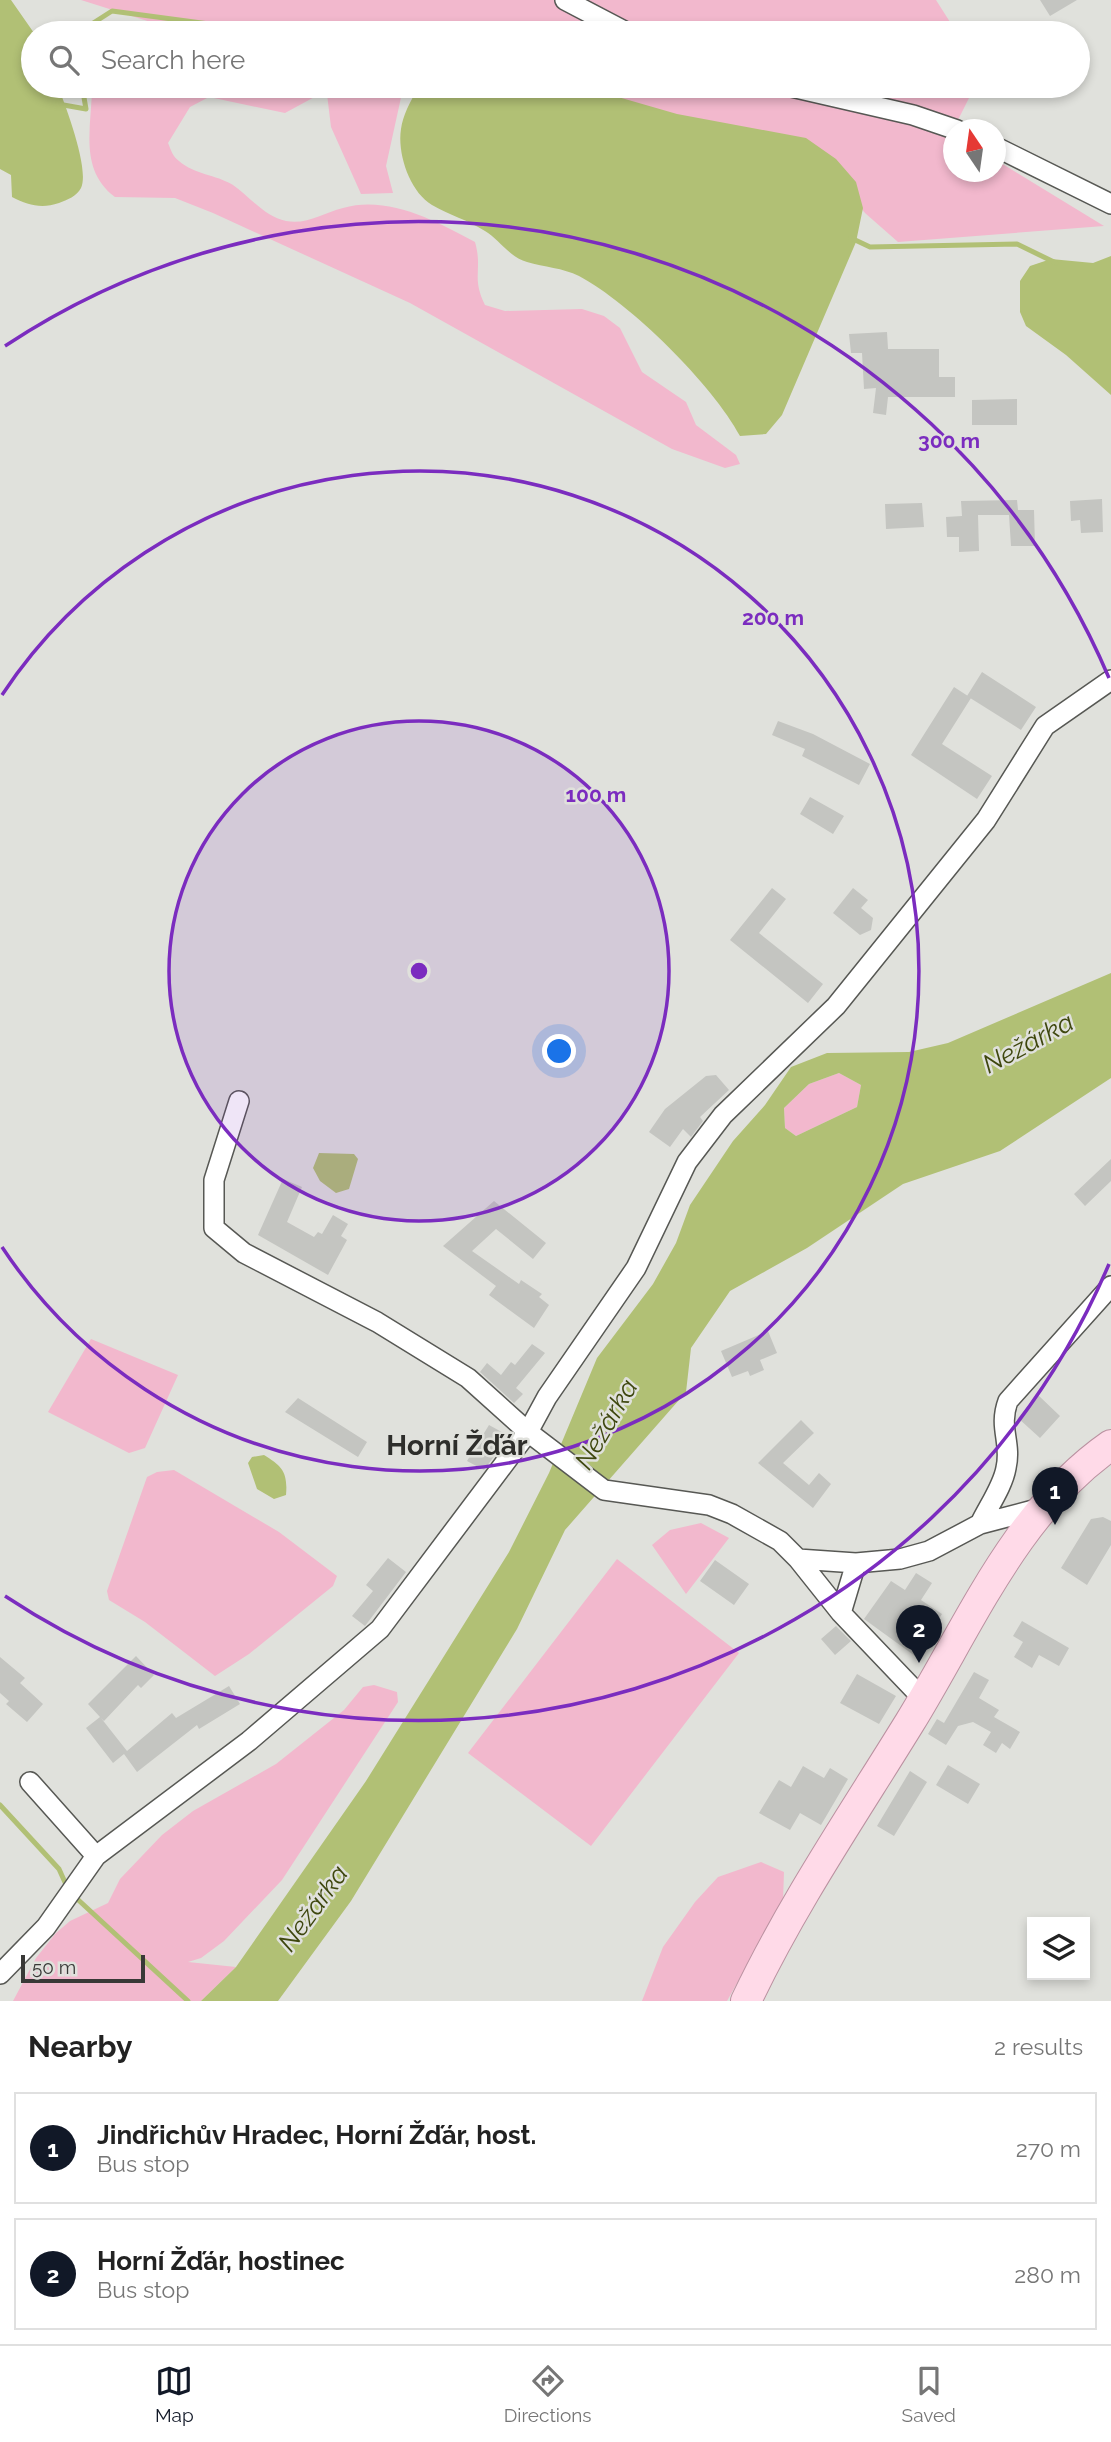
<!DOCTYPE html>
<html lang="en">
<head>
<meta charset="utf-8">
<style>
  body { margin:0; font-family:Raleway,sans-serif; background:#f2f2f2; color:#222 }
  .controls { position:absolute; right:21px; bottom:21px; display:grid; overflow:hidden; border-radius:0px; box-shadow:0 4px 10px #0003 }
  .controls button { width:63px; height:63px; display:grid; place-items:center; padding:0; border:0; border-bottom:2px solid #e0e0e0; background:#fff; color:#222; font:35px sans-serif }
  .compass { position:absolute; left:943px; top:119px; width:63px; height:63px; border-radius:50%; background:#fff; box-shadow:0 4px 10px #0003; rotate:347deg }
  .scale { position:absolute; left:21px; bottom:18px; width:124px; box-sizing:border-box; padding-left:7px; border:4px solid #393937; border-top:0; font-size:19px; line-height:24px; white-space:nowrap; color:#393937; -webkit-text-stroke:5px #e0e1dc; paint-order:stroke }
  .you { position:absolute; left:560px; top:1052px; width:24px; height:24px; margin:-18px; border:5px solid #fff; border-radius:50%; background:#1a73e8; box-shadow:0 0 0 10px #1a73e833 }
  .badge { display:grid; place-items:center; width:46px; height:46px; border-radius:50%; background:#111827; color:#fff; font-size:23px; font-weight:700 }
  .pin { position:absolute; translate:-50% -58px; filter:drop-shadow(0 2px 4px #0008) }
  .pin::after { content:''; position:absolute; top:37px; width:24px; height:21px; background:inherit; clip-path:polygon(0 0,100% 0,50% 100%) }
  .list { margin:0; padding:0; list-style:none }
  h2 { display:flex; justify-content:space-between; align-items:center; height:91px; margin:0; padding:0 28px; font-size:30px }
  h2 small { font-size:23px; font-weight:400; color:#767676 }
  .list li { display:grid; grid-template-columns:46px 1fr auto; gap:21px; align-items:center; box-sizing:border-box; height:112px; margin:0 14px 14px; padding:0 14px; border:2px solid #e0e0e0; border-radius:0px }
  .list b { display:block; font-size:26px; white-space:nowrap }
  .list p { margin:0; font-size:23px; white-space:nowrap; color:#767676 }
  .list em { font-size:23px; font-style:normal; color:#767676 }
  .icon { flex:none; width:38px; height:38px; fill:none; stroke:currentColor; stroke-width:2; stroke-linecap:round; stroke-linejoin:round }
  .map { position:relative; flex:none; width:1111px; height:2001px; overflow:hidden }
  .search { position:absolute; background:#fff; box-shadow:0 4px 10px #0003; left:21px; right:21px; top:21px; height:77px; display:flex; align-items:center; gap:18px; box-sizing:border-box; padding:0 24px; border-radius:38px; color:#767676; font-size:26px }
  .sheet { height:343px; background:#fff }
  nav { display:flex; justify-content:space-around; align-items:center; box-sizing:border-box; height:98px; border-top:2px solid #e0e0e0; background:#fff; font-size:19px; color:#767676 }
  nav a { display:grid; justify-items:center; gap:4px }
  nav .on { color:#111827 }
  .map>svg:first-child { display:block }
</style>
</head>
<body>
<div class="map">
<svg width="1111" height="2001" viewBox="0 0 1111 2001">
  <rect width="100%" height="100%" fill="#e0e1dc"/>
  <path fill="#f2b8cd" d="M81 0H936L957 33H248L157 24Z
    M92 86H321L320 94 285 113 209 97 190 107 168 143C171 150 173 157 179 161 195 175 215 174 233 185 249 196 265 217 286 221 307 225 323 213 343 208 388 195 436 221 475 242 483 270 471 277 485 305L505 311 582 309 604 316 620 328 642 372 686 402 696 425 736 455 740 464 725 468 672 449 410 303 213 213 175 198 115 197C78 169 92 126 92 86Z
    M326 86H505L402 93 386 166 393 193 361 194 331 127Z
    M546 86H975L952 132 954 172H996V160L1104 226 898 242 865 213 819 156Z
    M839 1073 861 1085 857 1107 796 1136 785 1128 784 1108 809 1084Z
    M91 1339 178 1375 145 1448 129 1453 48 1412Z
    M174 1470 279 1532 337 1576 333 1586 249 1654 215 1676 145 1622 109 1600 107 1591 147 1477 157 1472Z
    M701 1523 729 1538 686 1594 652 1545 670 1530Z
    M617 1559 739 1653 591 1846 468 1753Z
    M374 1685 397 1692 398 1702 282 1880 224 1941 201 1958 188 1962 236 1967 201 2001H13L36 1958 56 1933 70 1921 108 1903 120 1879 162 1835 193 1811 276 1764 344 1710 363 1687Z
    M761 1862 784 1872 783 1901 727 2001H642L663 1947 695 1902 718 1877Z"/>
  <path fill="#b1c075" fill-rule="evenodd" d="M0 0H11L34 33 33 86H58C65 105 90 169 81 188 77 196 67 200 59 203 41 209 28 205 12 197L11 175 0 169Z
    M427 86H580L677 114 806 138 836 159 856 182 863 208 856 242 782 415 766 434 740 436C713 385 630 303 579 276 563 268 544 267 527 262 509 257 500 240 485 231 468 220 449 215 432 205 410 192 397 154 401 129 403 115 410 102 417 90Z
    M1111 256V395L1066 355 1026 326 1020 312V281L1030 266 1051 259 1093 263Z
    M1111 973V1078L1000 1151 903 1184 807 1248 730 1291 691 1348 686 1392 565 1530 517 1629 351 1901 278 2001H201L236 1967 366 1781 509 1552 549 1473 597 1358 653 1284 676 1243 690 1205 733 1141 765 1105 791 1067 827 1053 909 1052 948 1043ZM839 1073 861 1085 857 1107 796 1136 785 1128 784 1108 809 1084Z
    M319 1153 354 1154 358 1159 349 1189 336 1193 320 1181 313 1168Z
    M264 1455C282 1466 288 1472 286 1495L274 1499 257 1489 248 1463 252 1457Z"/>
  <g fill="none" stroke-linecap="round" stroke-linejoin="round">
    <path stroke="#b1c075" stroke-width="5" d="M85 33 87 27 112 11 276 33
      M402 86 422 93
      M58 104 86 109 82 86
      M851 238 870 247 1017 244 1056 263
      M0 1805 59 1869 68 1889
      M74 1896 188 2001"/>
  </g>
  <path fill="#c4c5c1" d="M1040 0H1077L1050 16Z
    M887 332 888 349H939V377H955V397H888L886 415 873 413 876 388 864 389 862 353H851L849 334Z
    M1017 399V425H972V400Z
    M1102 499 1103 532 1081 533 1080 520 1071 521 1070 501Z
    M1017 500 1018 510H1034L1035 546H1011L1009 515H978L979 551 959 552V537H947L946 517 962 516 961 501Z
    M922 503 924 527 886 529 885 504Z
    M982 672 1036 707 1021 730 967 696Z
    M954 687 971 698 942 744 992 776 977 799 911 755Z
    M778 721 813 734 870 764 859 785 802 756 805 749 772 735Z
    M810 797 844 816 833 834 800 814Z
    M772 888 786 899 759 933 823 984 808 1003 730 940Z
    M853 888 868 900 861 908 873 918 871 930 860 935 833 913Z
    M716 1075 729 1090 700 1117 703 1121 691 1137 683 1129 670 1147 649 1132 665 1109 706 1076Z
    M1111 1159V1181L1085 1206 1074 1194Z
    M283 1179 302 1187 287 1222 314 1237 318 1232 322 1234 333 1215 348 1224 341 1236 347 1240 328 1275 258 1235Z
    M494 1201 546 1243 533 1259 496 1229 472 1251 519 1284 521 1280 542 1294 539 1297 549 1305 534 1328 489 1295 496 1286 443 1246Z
    M768 1331 777 1353 760 1360 764 1370 750 1376 748 1371 732 1377 721 1351Z
    M532 1344 545 1353 516 1388 523 1394 514 1403 480 1372 487 1363 501 1375 511 1362 515 1365Z
    M1038 1395 1060 1416 1040 1438 1018 1418Z
    M298 1398 367 1442 358 1457 285 1412Z
    M801 1420 814 1433 783 1463 809 1485 819 1473 831 1484 813 1508 758 1463Z
    M489 1425 509 1436 484 1470 467 1461Z
    M1103 1517 1111 1521V1545L1087 1585 1061 1568 1091 1519Z
    M388 1558 406 1572 365 1626 352 1616 373 1591 366 1585Z
    M715 1560 749 1584 734 1605 700 1581Z
    M916 1573 932 1583 921 1600 942 1614 915 1656 864 1619 891 1581 905 1590Z
    M1022 1621 1069 1648 1059 1666 1039 1655 1032 1668 1014 1657 1023 1642 1013 1636Z
    M836 1626 851 1641 835 1655 821 1639Z
    M136 1656 154 1675 141 1688 138 1685 104 1721 101 1718 127 1751 172 1713 176 1718 229 1686 240 1704 199 1729 197 1725 137 1772 124 1754 113 1763 86 1728 100 1717 88 1704Z
    M0 1657 25 1678 20 1683 43 1704 27 1722 6 1704 9 1701 0 1693Z
    M974 1672 989 1680 979 1698 999 1710 994 1717 1020 1732 1010 1749 1002 1743 996 1753 983 1745 991 1732 973 1722 958 1726 946 1745 928 1734 937 1719 944 1723Z
    M857 1674 896 1696 879 1724 840 1703Z
    M948 1765 980 1784 968 1804 936 1785Z
    M803 1766 824 1778 830 1768 848 1779 821 1825 800 1813 790 1830 759 1813 779 1780 791 1787Z
    M910 1771 927 1782 894 1836 877 1826Z"/>
  <g fill="none" stroke-linecap="round" stroke-linejoin="round">
    <g stroke="#575854" stroke-width="22">
      <path id="minor" d="M565 0 628 33
        M787 86 913 115 957 130
        M996 147 1111 204
        M239 1101 214 1180V1228L244 1253 377 1322 468 1378 528 1432 604 1490 709 1505 732 1514 780 1541 798 1559 856 1563 900 1559 929 1551 980 1524 1041 1508
        M980 1524C988 1507 1003 1486 1006 1468 1012 1442 998 1428 1008 1401L1111 1286
        M798 1559 841 1613 924 1700
        M841 1613 856 1563
        M30 1782 96 1856
        M0 1974 46 1927 96 1856 249 1741 380 1629 528 1432 547 1397 636 1268 687 1162 723 1115 836 1006 986 820 1045 726 1111 680"/>
    </g>
    <g stroke="#ba91a0" stroke-width="32">
      <path id="primary" d="M746 2001C792 1904 854 1813 910 1722 969 1626 1016 1511 1111 1445"/>
    </g>
    <use href="#minor" stroke="#fff" stroke-width="19"/>
    <use href="#primary" stroke="#ffdae8" stroke-width="30"/>
  </g>
  <circle cx="419" cy="971" r="250" fill="#7b2cbf" fill-opacity=".12"/>
  <g fill="none" stroke="#7b2cbf" stroke-width="3.5">
    <circle cx="419" cy="971" r="250"/>
    <path d="M2 695A500 500 0 1 1 2 1247"/>
    <path d="M1109 1264A750 750 0 0 1 5 1596M5 346A750 750 0 0 1 1109 678"/>
  </g>
  <g text-anchor="middle" stroke-width="5" stroke-linejoin="round" paint-order="stroke">
    <g font-size="26" font-style="italic" fill="#3e470e" stroke="#e0e1dc">
      <text transform="translate(1028 1043) rotate(-28)" y="9">Nežárka</text>
      <text transform="translate(606 1424) rotate(-60)" y="9">Nežárka</text>
      <text transform="translate(313 1908) rotate(-54)" y="9">Nežárka</text>
    </g>
    <g font-size="28" font-weight="bold" fill="#2e2e2b" stroke="#e0e1dc">
      <text x="457" y="1455">Horní Žďár</text>
    </g>
  </g>
  <circle cx="419" cy="971" r="10" fill="#7b2cbf" stroke="#e0e1dc" stroke-width="3.5"/>
  <g font-size="21" text-anchor="middle" font-weight="bold" fill="#7b2cbf" stroke="#e0e1dc" stroke-width="5" stroke-linejoin="round" paint-order="stroke">
    <text x="949" y="448">300 m</text>
    <text x="773" y="625">200 m</text>
    <text x="596" y="802">100 m</text>
  </g>
</svg>
<div class="controls">
<button><svg class="icon" aria-label="layers" viewBox="0 0 24 24"><path d="M12 4l9 5-9 5-9-5zM3 14l9 5 9-5"/></svg></button>
</div>
<svg class="compass" viewBox="-18 -18 36 36"><path d="M0-13l5 13h-10z" fill="#e53935"/><path d="M0 13l5-13h-10z" fill="#767676"/></svg>
<div class="scale">50 m</div>
<div class="you"></div>
<div class="pin badge" style="left:1055px;top:1525px">1</div>
<div class="pin badge" style="left:919px;top:1663px">2</div>
<div class="search"><svg class="icon" aria-label="search" viewBox="0 0 24 24"><circle cx="10" cy="10" r="6"/><path d="M15 15l6 6"/></svg>Search here</div>
</div>
<section class="sheet">
<h2>Nearby<small>2 results</small></h2>
<ul class="list">
<li><span class="badge">1</span><div><b>Jindřichův Hradec, Horní Žďár, host.</b><p>Bus stop</p></div><em>270 m</em></li>
<li><span class="badge">2</span><div><b>Horní Žďár, hostinec</b><p>Bus stop</p></div><em>280 m</em></li>
</ul>
</section>
<nav>
<a class="on"><svg class="icon" aria-label="map" viewBox="0 0 24 24"><path d="M3 6l6-2 6 2 6-2v14l-6 2-6-2-6 2zM9 4v14M15 6v14"/></svg>Map</a>
<a><svg class="icon" aria-label="directions" viewBox="0 0 24 24"><path d="M12 3l9 9-9 9-9-9zM9 14v-3h6M13 9l2 2-2 2"/></svg>Directions</a>
<a><svg class="icon" aria-label="saved" viewBox="0 0 24 24"><path d="M7 4h10v16l-5-4-5 4z"/></svg>Saved</a>
</nav>
</body>
</html>
